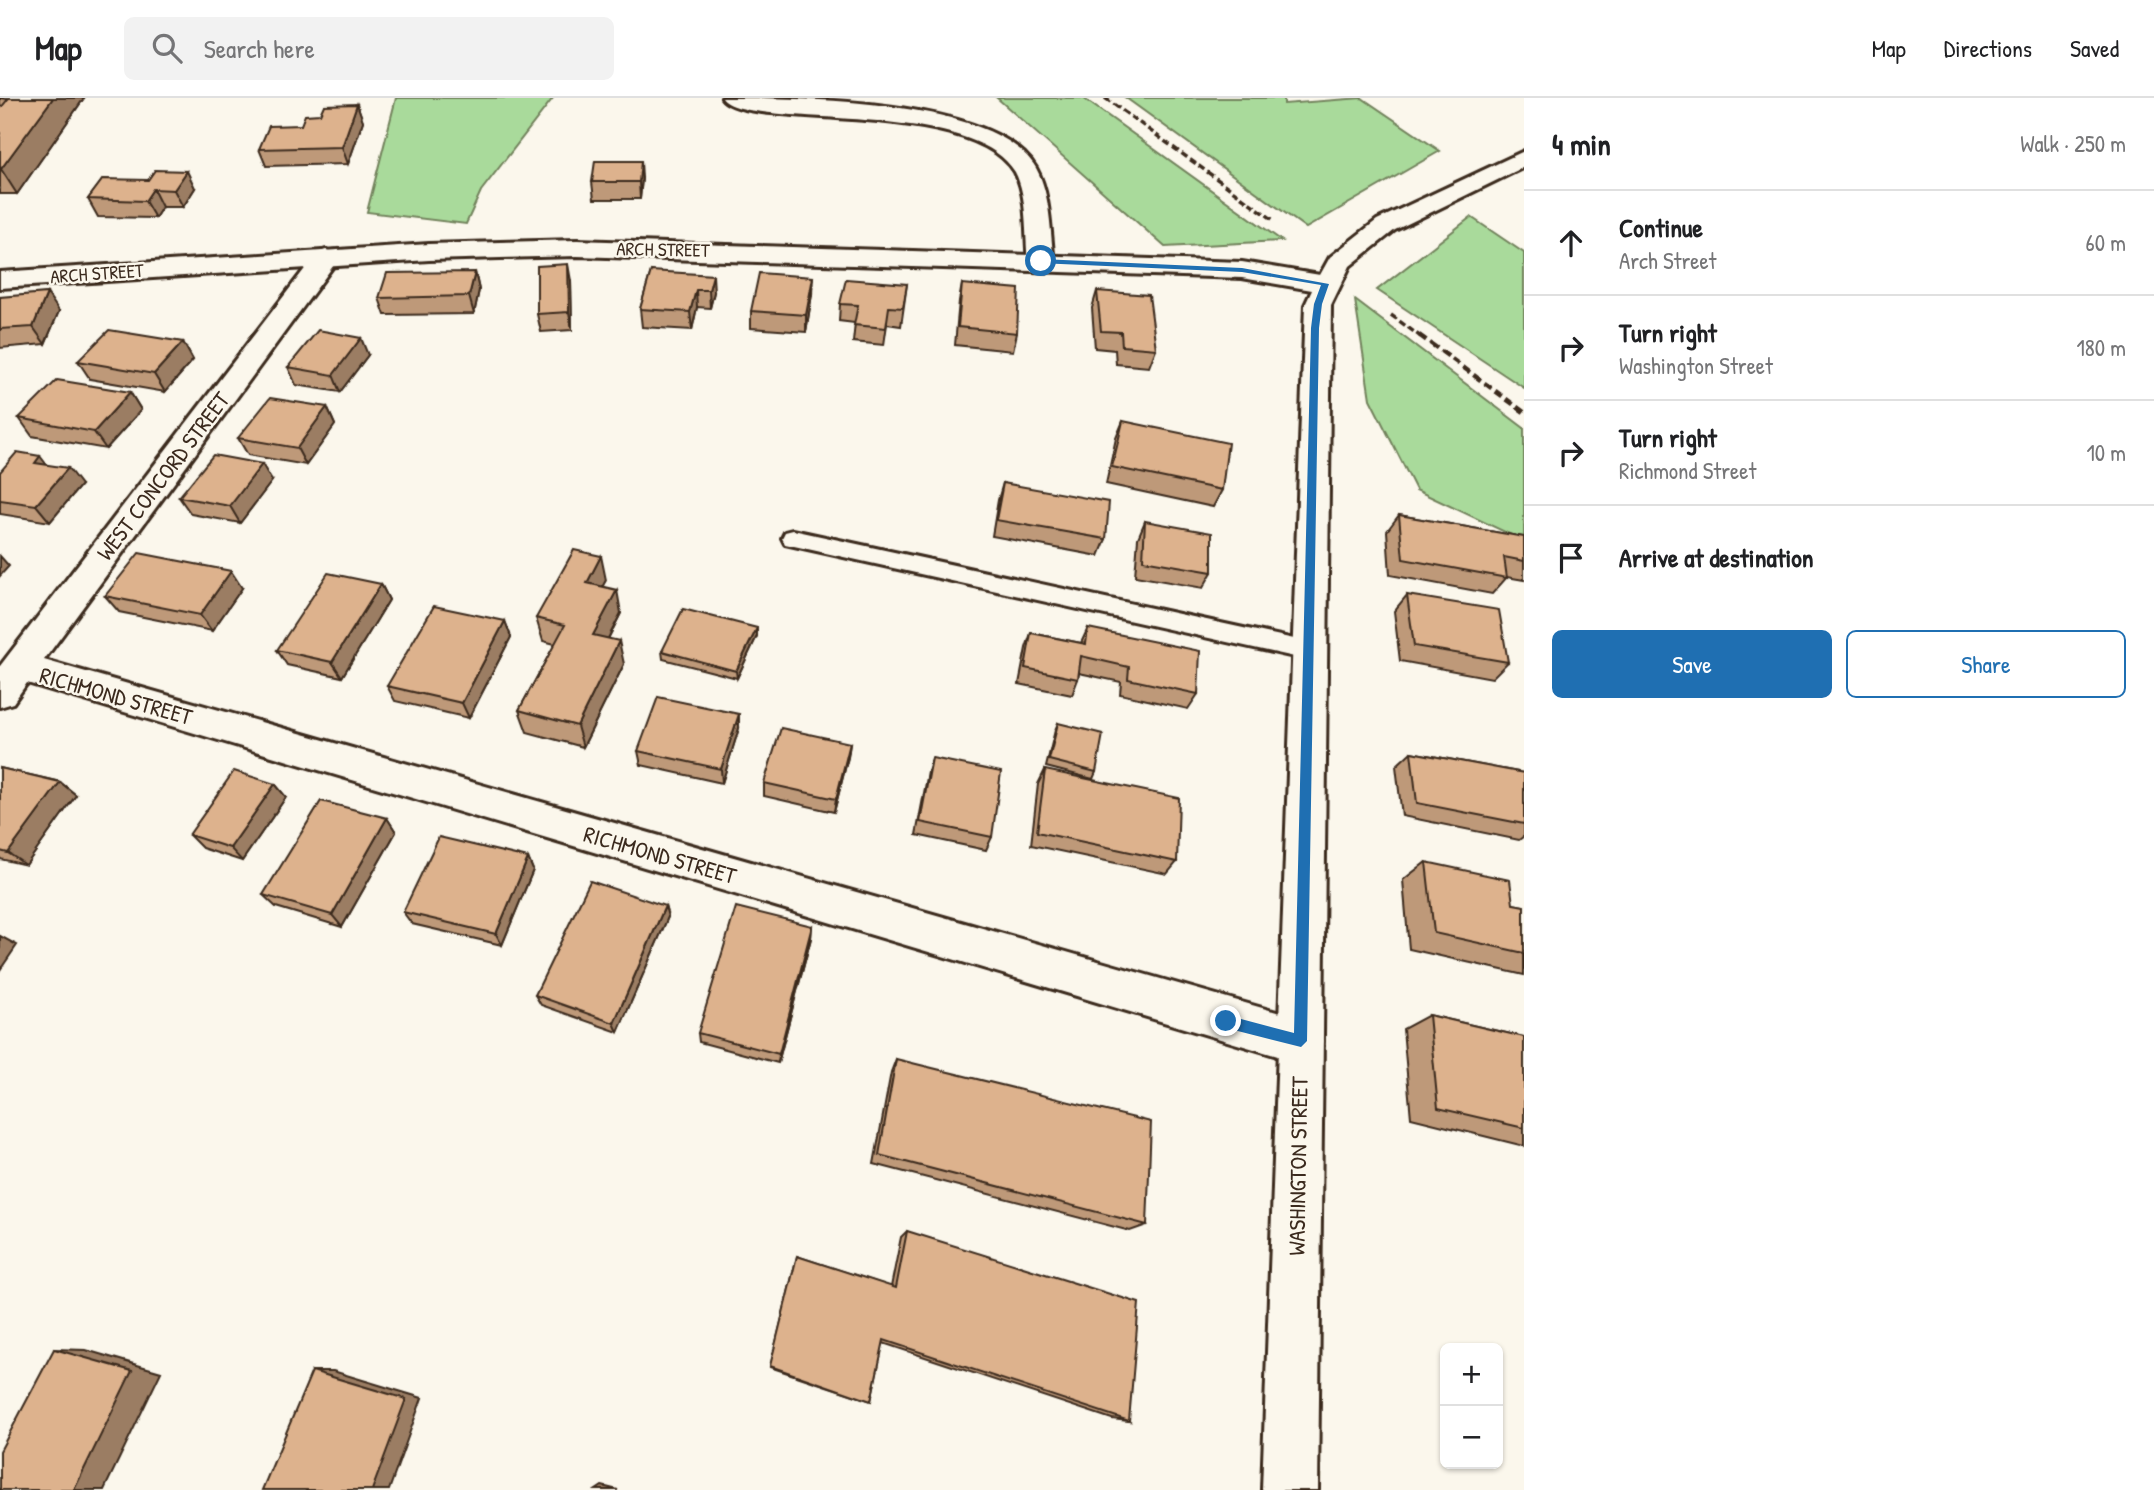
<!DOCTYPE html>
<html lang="en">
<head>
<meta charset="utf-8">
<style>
  body { margin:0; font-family:"Patrick Hand",sans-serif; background:#f2f2f2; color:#202124 }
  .controls { position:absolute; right:21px; bottom:21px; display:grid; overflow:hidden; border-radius:10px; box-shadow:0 2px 5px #0004 }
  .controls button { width:63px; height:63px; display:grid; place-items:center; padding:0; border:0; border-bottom:2px solid #e0e0e0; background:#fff; color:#202124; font:35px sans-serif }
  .stop { position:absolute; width:21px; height:21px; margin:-16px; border:5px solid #1f6fb2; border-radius:50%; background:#fff }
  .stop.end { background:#1f6fb2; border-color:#fff; box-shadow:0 2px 7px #0008 }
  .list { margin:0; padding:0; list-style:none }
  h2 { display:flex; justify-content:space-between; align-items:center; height:91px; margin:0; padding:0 28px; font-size:30px }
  h2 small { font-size:23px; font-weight:400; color:#757577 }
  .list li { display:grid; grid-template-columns:46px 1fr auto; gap:21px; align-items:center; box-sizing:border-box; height:105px; padding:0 28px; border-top:2px solid #e0e0e0 }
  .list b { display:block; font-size:26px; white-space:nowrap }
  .list p { margin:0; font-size:23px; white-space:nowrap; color:#757577 }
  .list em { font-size:23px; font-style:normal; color:#757577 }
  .actions { display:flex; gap:14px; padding:21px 28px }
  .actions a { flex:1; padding:16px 0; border:2px solid #1f6fb2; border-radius:10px; text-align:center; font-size:24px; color:#1f6fb2 }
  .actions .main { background:#1f6fb2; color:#fff }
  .icon { flex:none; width:38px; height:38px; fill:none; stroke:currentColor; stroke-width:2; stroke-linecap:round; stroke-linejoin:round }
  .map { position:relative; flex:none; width:1524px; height:1392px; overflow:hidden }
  header { display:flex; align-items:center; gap:42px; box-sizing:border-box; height:98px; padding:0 35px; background:#fff; border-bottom:2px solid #e0e0e0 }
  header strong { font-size:33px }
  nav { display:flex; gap:38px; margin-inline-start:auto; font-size:24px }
  .search { width:490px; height:63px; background:#f2f2f2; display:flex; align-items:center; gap:18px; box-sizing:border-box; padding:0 24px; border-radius:10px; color:#757577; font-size:26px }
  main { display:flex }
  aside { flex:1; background:#fff }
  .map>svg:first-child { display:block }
</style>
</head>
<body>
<header>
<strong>Map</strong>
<div class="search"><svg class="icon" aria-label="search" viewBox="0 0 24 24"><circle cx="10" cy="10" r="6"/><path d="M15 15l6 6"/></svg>Search here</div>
<nav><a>Map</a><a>Directions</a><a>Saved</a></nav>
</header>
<main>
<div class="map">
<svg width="1524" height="1392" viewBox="0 0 1524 1392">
  <rect width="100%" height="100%" fill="#fbf7ec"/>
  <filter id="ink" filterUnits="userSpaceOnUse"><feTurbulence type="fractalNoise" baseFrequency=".0143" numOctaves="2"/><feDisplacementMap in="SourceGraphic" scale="14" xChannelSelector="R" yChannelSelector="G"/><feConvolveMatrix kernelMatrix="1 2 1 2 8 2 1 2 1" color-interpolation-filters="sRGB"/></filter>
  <g filter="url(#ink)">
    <path fill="#a9da9b" stroke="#72825c" stroke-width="2" d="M396 0H553L481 93 466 126 367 114Z
      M997 0H1083L1282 143 1165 149Z
      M1126 0H1284V6L1362 0 1440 53 1306 130Z
      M1471 119 1524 155V290L1377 192Z
      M1355 202 1524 330V443L1416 392 1370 301Z"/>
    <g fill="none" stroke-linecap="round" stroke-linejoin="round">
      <g stroke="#3b2a1e" stroke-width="6">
        <path id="lane" d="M793 432 1308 544 1316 546 1320 553 1316 560 1308 562 785 446 782 440 785 434Z"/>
      </g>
      <g stroke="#3b2a1e" stroke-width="6">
        <path id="street" d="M722 0C797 0 995 0 1036 70 1051 97 1050 134 1054 164L1050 169H1032L1028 164C1025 136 1028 99 1015 74 970 0 745 33 722 0Z
          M326 152 335 155 339 160 44 562 1301 921 1317 927 1323 943 1317 959 1301 965 27 585 13 605 0 609V568L317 155Z"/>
      </g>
      <g stroke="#3b2a1e" stroke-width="6">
        <path id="secondary" d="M1524 53V69L1395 132 1350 168 1331 207 1318 1392H1262L1305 207 1312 192 1242 180 577 158 429 162 0 190V174L429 146 577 142 1242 164 1320 177 1330 159 1377 122Z"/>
      </g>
      <use href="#lane" fill="#fbf7ec" fill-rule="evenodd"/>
      <use href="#street" fill="#fbf7ec" fill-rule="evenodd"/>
      <use href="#secondary" fill="#fbf7ec" fill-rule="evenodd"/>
      <path stroke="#3b2a1e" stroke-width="3.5" stroke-dasharray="7 3.5" stroke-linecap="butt" d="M1105 0 1275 123
        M1391 217 1421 239"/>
      <path stroke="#3b2a1e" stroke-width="4.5" stroke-dasharray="9 4.5" stroke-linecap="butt" d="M1419 237 1524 314"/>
    </g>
    <path fill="#be9979" stroke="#3b2a1e" stroke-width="2" d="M0 0H84L17 96H0Z
      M357 6 363 23 348 66 266 68 259 51 320 16Z
      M642 80 640 101H594L592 84Z
      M103 81 195 90 183 109H162L155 120 98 119 88 101Z
      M651 173 714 194 710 210 697 209 692 232 642 229 640 211Z
      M475 174 479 192 474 216 385 217 379 200Z
      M571 183 572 232 541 234 537 216Z
      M907 186 901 228 887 226 884 247 853 244 855 225 839 223 840 206Z
      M962 186 1017 235 1013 253 955 247 959 203Z
      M1097 193 1156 251 1149 269 1116 266 1115 252 1095 250 1092 210Z
      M812 196 806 234 751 230V213Z
      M0 199 59 213 45 246 0 250Z
      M183 244 193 262 165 294 90 281 78 263Z
      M368 257 340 294 296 287 288 269Z
      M130 294 141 312 106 351 32 338 19 320Z
      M327 309 335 327 306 367 248 357 238 340Z
      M1123 323 1222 392 1213 409 1106 386 1116 340Z
      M46 367 81 387 50 424 0 416V374Z
      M272 383 240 425 191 416 179 399Z
      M1003 385 1106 441 1099 458 992 438 998 402Z
      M1399 417 1524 439V482L1507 479 1492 496 1390 477 1387 433Z
      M1145 423 1212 474 1203 490 1135 478 1138 440Z
      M606 482 602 488 621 515 608 541 624 566 583 649 527 634 519 612 555 546 543 543 536 520Z
      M381 486 389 502 342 579 287 567 277 552Z
      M242 490 212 533 119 514 105 498Z
      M1407 497 1508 564 1492 580 1400 563 1394 513Z
      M505 523 511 539 469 620 395 603 387 588Z
      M757 530V538L737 580 663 561 662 553Z
      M1088 530 1198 596 1188 611 1120 596 1121 584 1079 575 1078 581 1072 597 1019 586 1026 550 1031 535 1081 545Z
      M1058 625 1096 674 1093 681 1046 669 1055 632Z
      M739 630 722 685 641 667 638 653Z
      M850 645 848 659 834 714 764 698V685Z
      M1411 654 1524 675V738L1519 742 1402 718 1396 668Z
      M932 660 992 739 986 752 916 737 928 674Z
      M0 670 60 684 76 697 26 767 0 761Z
      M1045 672 1177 764 1167 776 1031 747 1038 686Z
      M275 686 286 699 242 763 202 750 189 737Z
      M387 720 396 734 342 829 276 809 263 797Z
      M528 760 533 772 502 847 412 826 403 814Z
      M1426 764 1513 806 1524 808V877L1409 851 1403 782Z
      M665 808 668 819 618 934 541 907 535 897Z
      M812 828 811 840 778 965 699 944 698 935Z
      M1429 917 1524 939V1048L1411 1020 1403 931Z
      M896 961 1147 1127 1130 1133 874 1066 891 974Z
      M907 1133 1129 1323 1112 1321 883 1245 871 1303 770 1269 797 1158 891 1189 901 1139Z"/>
    <path fill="#9b7d63" stroke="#3b2a1e" stroke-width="2" d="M53 0H84L17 96 1 71Z
      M357 6 363 23 348 66 342 49Z
      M641 63 642 80 640 101 639 84Z
      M187 73 195 90 183 109 174 92Z
      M153 91 162 109 155 120 145 103Z
      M568 166 571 183 572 232 569 214Z
      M475 174 479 192 474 216 469 198Z
      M713 177 714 194 710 210 709 192Z
      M813 179 812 196 806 234V217Z
      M696 192 697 209 692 232 690 214Z
      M47 195 59 213 45 246 33 229Z
      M361 240 368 257 340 294 333 277Z
      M183 244 193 262 165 294 154 276Z
      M130 294 141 312 106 351 94 334Z
      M327 309 335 327 306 367 297 350Z
      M40 358 53 375 35 365Z
      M262 366 272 383 240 425 230 408Z
      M68 370 81 387 50 424 36 407Z
      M0 458 9 468 0 478Z
      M601 458 606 482 592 508 587 485Z
      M231 473 242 490 212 533 200 517Z
      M381 486 389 502 342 579 332 564Z
      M617 492 621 515 598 560 593 537Z
      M505 523 511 539 469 620 462 605Z
      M757 530V538L737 580 736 573Z
      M619 543 624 566 583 649 577 628Z
      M739 616V630L722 685 721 671Z
      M850 645 848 659 834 714 836 701Z
      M60 684 76 697 26 767 8 755Z
      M275 686 286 699 242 763 230 750Z
      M387 720 396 734 342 829 332 817Z
      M528 760 533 772 502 847 496 836Z
      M665 808 668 819 618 934 614 925Z
      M812 828 811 840 778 965 779 956Z
      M0 838 17 847 0 872Z
      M54 1251 86 1252 161 1274 104 1392H74Z
      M312 1273H333L422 1300 389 1392H372Z
      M602 1388 618 1392H596Z"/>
    <path fill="#ddb28d" stroke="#3b2a1e" stroke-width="2" d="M0 0H53L1 71H0V11L8 1Z
      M357 6 342 49 259 51 269 28 301 27 305 17 320 16 324 7Z
      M595 63H641L639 84H592Z
      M155 72 187 73 174 92 153 91 145 103 88 101 103 81 148 82Z
      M568 166 569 214 537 216V168Z
      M651 173 713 177 709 192H696L690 214 640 211Z
      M475 174 469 198 379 200 387 175Z
      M759 175 813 179 806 217 751 213Z
      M846 181 907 186 903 210 889 209 886 230 854 227 858 207 840 206Z
      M962 186 1019 191 1017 235 958 229Z
      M1097 193 1149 197 1156 251 1122 248 1121 234 1101 233Z
      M47 195 33 229 0 231V199Z
      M109 232 183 244 154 276 78 263Z
      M318 232 361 240 333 277 288 269Z
      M57 282 130 294 94 334 19 320Z
      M270 300 327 309 297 350 238 340Z
      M1123 323 1228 345 1222 392 1112 369Z
      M17 354 40 358 35 365 68 370 36 407 0 402V374Z
      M213 357 262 366 230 408 179 399Z
      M1003 385 1109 404 1106 441 996 422Z
      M1399 417 1524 439V463L1504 459 1507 480 1403 461Z
      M1145 423 1212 435V474L1143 462Z
      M574 452 601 458 587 485 617 492 593 537 619 543 577 628 519 612 565 527 536 520Z
      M139 455 231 473 200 517 105 498Z
      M328 475 381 486 332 564 277 552Z
      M1407 497 1499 512 1508 564 1414 548Z
      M434 508 505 523 462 605 387 588Z
      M683 511 757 530 736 573 662 553Z
      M1088 530 1200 553 1198 596 1128 581 1129 569 1081 558 1078 581 1025 570 1031 535 1086 546Z
      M658 599 739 616 721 671 638 653Z
      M1058 625 1103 636 1096 674 1049 662Z
      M781 630 850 645 836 701 764 685Z
      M1411 654 1524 675V726L1417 705Z
      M932 660 1001 674 992 739 920 724Z
      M0 670 60 684 8 755 0 753Z
      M1045 672 1179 700 1177 764 1037 734Z
      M234 673 275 686 230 750 189 737Z
      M321 703 387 720 332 817 263 797Z
      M439 739 528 760 496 836 403 814Z
      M1426 764 1510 782 1513 806 1524 808V855L1434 835Z
      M590 783 665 808 614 925 535 897Z
      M736 809 812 828 779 956 698 935Z
      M1429 917 1524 939V1030L1438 1010Z
      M896 961 1151 1024 1147 1127 879 1057Z
      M907 1133 1139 1205 1129 1323 884 1242 871 1303 770 1268 797 1158 896 1190Z
      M54 1251 132 1273 74 1392H0V1353Z
      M312 1273 406 1301 372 1392H262Z"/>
  </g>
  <path fill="#1f6fb2" d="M1041 161 1242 170 1329 186 1322 206 1319 230 1307 943 1301 949 1226 930 1219 923 1226 917 1294 935 1311 230 1314 206 1321 187 1242 174 1038 165Z"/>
  <g text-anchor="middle" stroke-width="5" stroke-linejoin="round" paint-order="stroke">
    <g font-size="19" fill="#3b2a1e" stroke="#fbf7ec">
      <text transform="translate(663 151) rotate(1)" y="7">ARCH STREET</text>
      <text transform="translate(97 175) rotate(-4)" y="7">ARCH STREET</text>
    </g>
    <g font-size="23" fill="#3b2a1e" stroke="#fbf7ec">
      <text transform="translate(163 378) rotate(-53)" y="8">WEST CONCORD STREET</text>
      <text transform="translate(116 598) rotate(16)" y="8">RICHMOND STREET</text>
      <text transform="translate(660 757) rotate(16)" y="8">RICHMOND STREET</text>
      <text transform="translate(1298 1068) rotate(-89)" y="8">WASHINGTON STREET</text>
    </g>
  </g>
</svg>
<div class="controls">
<button>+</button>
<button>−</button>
</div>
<div class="stop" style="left:1041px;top:163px"></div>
<div class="stop end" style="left:1226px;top:923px"></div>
</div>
<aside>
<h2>4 min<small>Walk · 250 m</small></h2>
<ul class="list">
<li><svg class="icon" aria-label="ahead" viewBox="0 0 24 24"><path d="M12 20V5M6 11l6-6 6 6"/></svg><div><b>Continue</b><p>Arch Street</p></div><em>60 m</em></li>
<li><svg class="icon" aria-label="right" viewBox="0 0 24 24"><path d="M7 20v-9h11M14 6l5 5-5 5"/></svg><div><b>Turn right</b><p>Washington Street</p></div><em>180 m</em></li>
<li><svg class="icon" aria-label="right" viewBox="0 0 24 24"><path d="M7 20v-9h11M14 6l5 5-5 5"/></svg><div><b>Turn right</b><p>Richmond Street</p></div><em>10 m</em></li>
<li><svg class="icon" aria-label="arrive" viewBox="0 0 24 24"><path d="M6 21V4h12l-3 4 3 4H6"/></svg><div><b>Arrive at destination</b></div></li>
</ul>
<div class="actions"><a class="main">Save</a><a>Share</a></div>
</aside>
</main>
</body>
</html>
